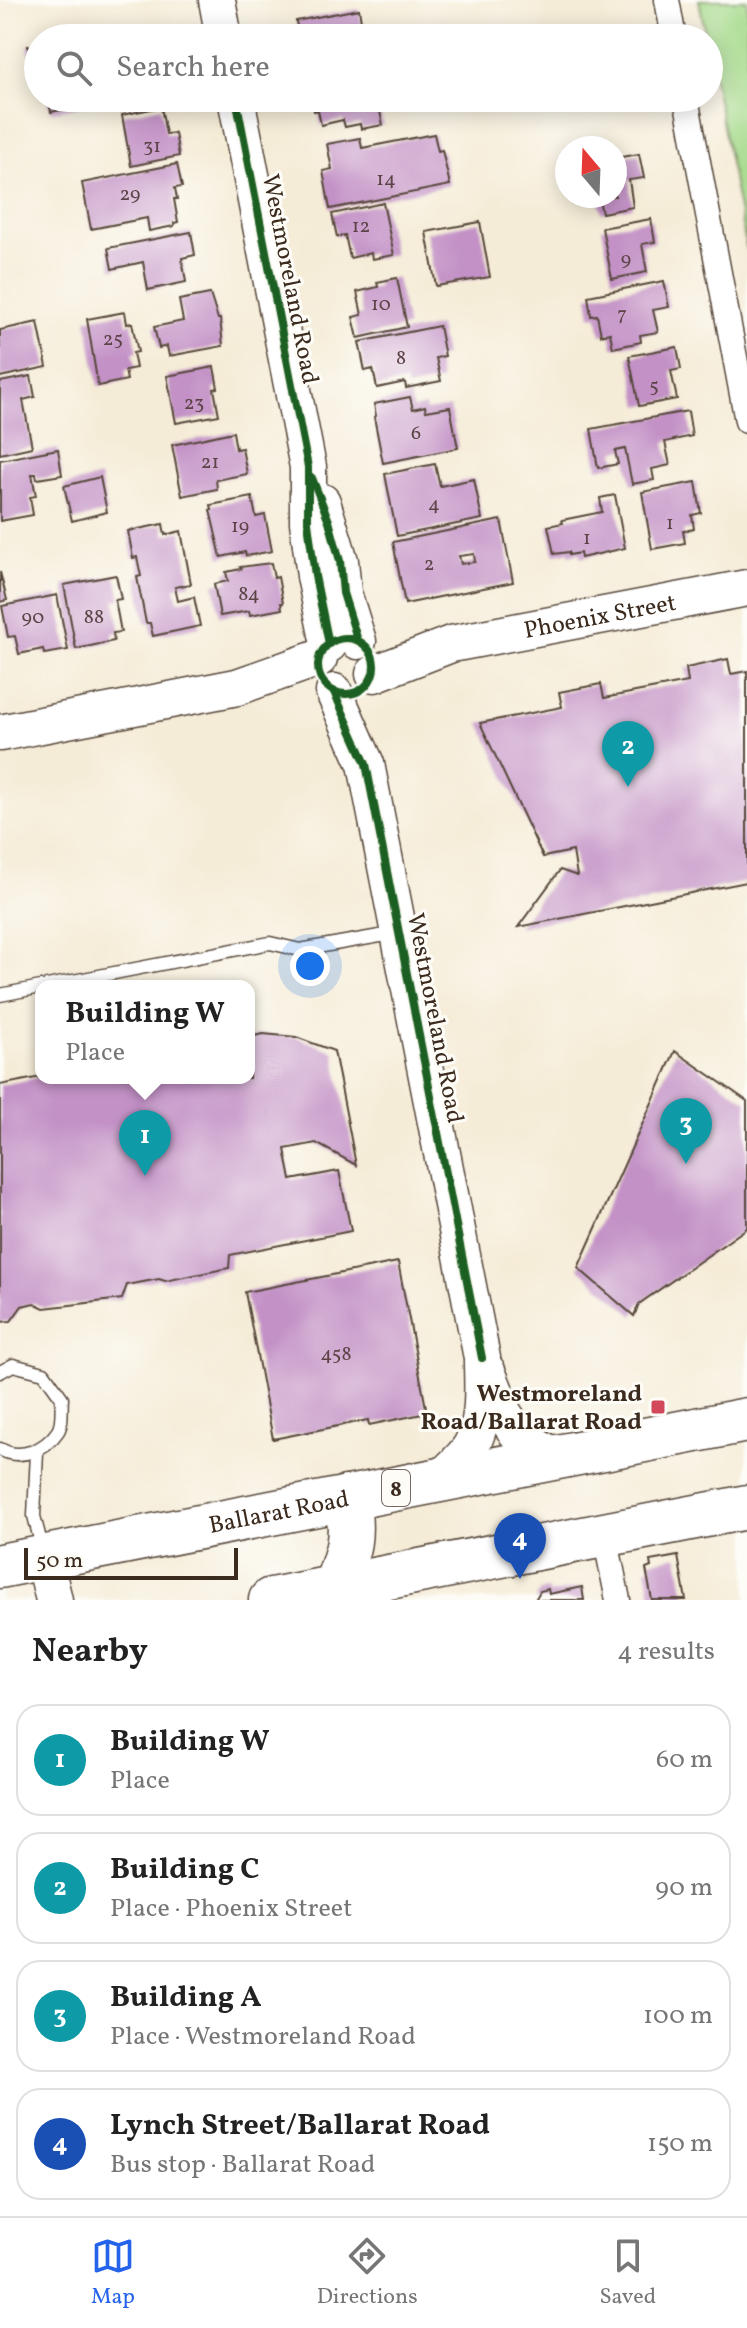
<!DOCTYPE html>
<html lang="en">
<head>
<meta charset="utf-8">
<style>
  body { margin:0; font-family:Vollkorn,serif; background:#f6f6f6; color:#222 }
  .compass { position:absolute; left:555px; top:136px; width:72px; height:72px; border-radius:50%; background:#fff; box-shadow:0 4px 20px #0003; rotate:341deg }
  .scale { position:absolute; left:24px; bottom:20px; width:214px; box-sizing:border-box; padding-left:8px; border:4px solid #3b2a1e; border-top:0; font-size:22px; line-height:28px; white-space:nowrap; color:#3b2a1e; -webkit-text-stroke:6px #fdfcf7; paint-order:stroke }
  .you { position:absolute; left:310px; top:966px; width:28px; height:28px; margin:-20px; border:6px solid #fff; border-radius:50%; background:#1a73e8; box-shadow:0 0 0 12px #1a73e833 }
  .badge { display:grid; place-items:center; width:52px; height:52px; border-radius:50%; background:#2563eb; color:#fff; font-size:26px; font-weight:700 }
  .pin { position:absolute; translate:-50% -66px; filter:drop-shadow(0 2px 4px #0008) }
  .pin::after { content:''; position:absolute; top:42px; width:28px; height:24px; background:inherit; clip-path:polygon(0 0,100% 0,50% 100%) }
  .popup { position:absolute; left:35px; top:980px; width:220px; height:104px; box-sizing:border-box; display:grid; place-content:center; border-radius:16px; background:#fff; filter:drop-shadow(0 2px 6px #0005); font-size:26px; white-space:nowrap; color:#767676 }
  .popup b { font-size:30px; color:#222 }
  .popup::after { content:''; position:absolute; left:50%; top:100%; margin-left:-16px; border:16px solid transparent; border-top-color:#fff }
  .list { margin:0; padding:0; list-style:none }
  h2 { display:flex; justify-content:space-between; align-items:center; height:104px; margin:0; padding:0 32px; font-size:34px }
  h2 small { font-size:26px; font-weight:400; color:#767676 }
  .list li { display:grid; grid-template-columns:52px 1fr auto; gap:24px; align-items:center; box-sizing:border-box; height:112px; margin:0 16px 16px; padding:0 16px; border:2px solid #e0e0e0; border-radius:24px }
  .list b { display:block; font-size:30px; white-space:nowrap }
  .list p { margin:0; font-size:26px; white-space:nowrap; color:#767676 }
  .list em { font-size:26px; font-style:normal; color:#767676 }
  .icon { flex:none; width:44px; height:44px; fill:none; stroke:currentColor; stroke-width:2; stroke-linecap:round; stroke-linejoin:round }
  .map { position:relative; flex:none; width:747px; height:1600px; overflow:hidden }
  .search { position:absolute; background:#fff; box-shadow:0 4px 20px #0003; left:24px; right:24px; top:24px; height:88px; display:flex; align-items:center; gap:20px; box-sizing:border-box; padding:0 28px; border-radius:44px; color:#767676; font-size:30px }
  .sheet { height:616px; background:#fff }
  nav { display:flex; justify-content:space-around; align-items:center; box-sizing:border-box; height:112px; border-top:2px solid #e0e0e0; background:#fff; font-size:22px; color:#767676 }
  nav a { display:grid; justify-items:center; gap:4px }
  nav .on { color:#2563eb }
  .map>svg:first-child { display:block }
</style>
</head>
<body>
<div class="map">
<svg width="747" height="1600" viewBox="0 0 747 1600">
  <rect width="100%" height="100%" fill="#fdfcf7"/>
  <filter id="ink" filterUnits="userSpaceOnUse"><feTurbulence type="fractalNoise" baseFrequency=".0125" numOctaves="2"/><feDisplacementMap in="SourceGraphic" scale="16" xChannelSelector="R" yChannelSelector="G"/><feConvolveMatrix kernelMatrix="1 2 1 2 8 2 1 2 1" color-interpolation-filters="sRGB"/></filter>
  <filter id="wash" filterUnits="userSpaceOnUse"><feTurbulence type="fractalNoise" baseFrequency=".006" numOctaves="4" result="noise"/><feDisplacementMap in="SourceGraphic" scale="32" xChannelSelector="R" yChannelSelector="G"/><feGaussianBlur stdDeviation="1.8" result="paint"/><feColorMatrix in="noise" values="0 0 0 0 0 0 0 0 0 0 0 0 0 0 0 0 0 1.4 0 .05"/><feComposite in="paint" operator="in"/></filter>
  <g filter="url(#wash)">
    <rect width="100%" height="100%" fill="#f5ecd7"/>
    <path fill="#a5da8b" stroke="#708254" stroke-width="2" d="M699 0H747V251L709 54V38H706Z"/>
    <g id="blocks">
      <path fill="#c391c6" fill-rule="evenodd" d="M359 9 364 38H299L296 21Z
        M38 44V65L33 66 28 46Z
        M48 98H89L90 104 51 112Z
        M311 98H377L383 125 361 129 360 124 345 127 343 120 321 125 318 110 314 111Z
        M161 107 166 134 175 133 179 156 131 166 122 115Z
        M434 134 438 151 442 150 450 185 330 209 323 171 332 169 327 144 360 138 362 148Z
        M639 154 644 178 629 180 633 207 602 213 598 196H615V158Z
        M177 164 182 187 175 188 177 199H174L178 222 174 223V226L149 231 147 218 91 229 82 183Z
        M383 203 394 255 372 259 371 253 350 258 345 235 337 237 332 214Z
        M651 219 655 242 642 244 647 272 612 279 602 228Z
        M480 222 490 277 436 286 426 232Z
        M191 232 195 255 182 258 186 282 148 290 143 262 112 269 108 248Z
        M397 278 407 327 358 338 353 317 362 315 357 292 378 287 377 282Z
        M664 281 669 307 653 310 658 332 640 335 641 342 613 348 610 333 601 335 597 315 591 316 588 296Z
        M210 294 218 319H220L223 346 169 356 167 346 159 348 154 327 183 321 179 300Z
        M125 312 127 324 132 323 138 352 133 353 136 368 125 370 127 380 98 386 87 319Z
        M38 322 47 367 0 377V330Z
        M439 326 445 356 436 358 441 381 406 388 405 382 377 388 373 369 365 371 359 342Z
        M677 347 681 369 671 371 677 399 639 406 629 356Z
        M214 367 218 388 214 389 219 415 176 423 167 376Z
        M31 376 35 397 23 400 32 447 0 454V382Z
        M410 397 413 409 425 406 426 411 450 407 458 448 383 463 374 417 376 416 374 404Z
        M688 411 692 436 665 442 670 465 652 469 654 480 632 484 625 449 615 451 618 464 598 468 591 429Z
        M233 432 236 449 242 448 247 474 216 480 217 489 182 496 172 445Z
        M58 449 62 475 37 479 36 474H32L36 496 30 497 33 515 0 521V460Z
        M435 464 440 486 474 479 482 519 397 536 385 474Z
        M100 477 107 512 72 521 64 486Z
        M696 482 701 513 692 515 694 529 683 531 685 543 652 549 642 492Z
        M615 495 625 548 581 558 580 553 569 555V552L554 554 548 526 563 523 562 520 602 512 600 498Z
        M252 497 256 517 265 515 272 551 246 556 245 552 221 557 210 510H212L211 505Z
        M501 520 513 582 405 604 393 542ZM474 554 475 562 461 564 459 556Z
        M163 524 165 535 181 531 191 584 175 587 178 601 194 597 200 626 153 636 150 623H146L137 577 141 576 137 557 133 558 128 531Z
        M271 563 274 578 278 577 283 603H281L282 609 250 615 249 611 220 616 214 584 228 581 226 572 241 569 240 567Z
        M0 572 7 600 0 602Z
        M116 575 121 599 115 600 121 632 113 633 114 641 76 649 64 585Z
        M57 595 68 650 44 654 43 649 19 654 15 636 8 637 2 606Z
        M728 659 731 674 747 671V882L518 927 560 870 577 876 573 851 543 857 480 723 562 707 559 692 601 684 604 698 688 682 686 668Z
        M263 1034 296 1037 334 1051 356 1165 316 1143 285 1149 291 1180 339 1171 351 1231 230 1255 229 1268 165 1281 159 1279 127 1285 122 1299 44 1308 34 1303 22 1306 11 1321 0 1322V1085L41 1077 249 1078V1037Z
        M675 1051 747 1101V1228L639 1304 634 1316 578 1268Z
        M398 1262 427 1413 369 1425 368 1420 273 1439 245 1292Z
        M678 1556 686 1600H652L646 1569 651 1567 650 1561Z
        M582 1587 584 1600H535L540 1591 548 1589 549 1594Z"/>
    </g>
  </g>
  <g filter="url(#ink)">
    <use href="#blocks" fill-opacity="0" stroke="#57473a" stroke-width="2"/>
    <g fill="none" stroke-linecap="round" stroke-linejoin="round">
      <g stroke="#57473a" stroke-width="15">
        <path id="lane" d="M47 986 270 943 300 950 397 933
          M0 995 41 987
          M0 1372 13 1365 44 1373 62 1398C61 1408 63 1423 58 1431 45 1450 20 1461 0 1449
          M37 1452 34 1516 43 1551"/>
      </g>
      <g stroke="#57473a" stroke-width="27">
        <path id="street" d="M667 0 674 38
          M686 98 747 421
          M605 1536 618 1600"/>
      </g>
      <g stroke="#57473a" stroke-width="39">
        <g id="secondary">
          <path d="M217 0 224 38"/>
          <path d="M236 98 308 467V522L315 576 329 644"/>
          <path d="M322 502 340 561 343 593 358 641"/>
          <path id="s1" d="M374 674 451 644 747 588"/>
          <path d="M334 692 366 764 482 1358C482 1386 486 1420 471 1446 464 1458 451 1468 441 1479"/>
          <path d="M0 733 237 687 319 658"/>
          <path d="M487 1371 504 1414 517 1433 554 1457"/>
          <path d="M44 1558 54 1600"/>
        </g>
      </g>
      <g stroke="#57473a" stroke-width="47">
        <g id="highway">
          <path id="s2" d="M0 1566 747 1420"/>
          <path d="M335 1588C348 1551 354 1538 347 1498"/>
          <path d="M271 1600 747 1507"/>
        </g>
      </g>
      <use href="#lane" stroke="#fff" stroke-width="12"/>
      <use href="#street" stroke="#fff" stroke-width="24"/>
      <use href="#secondary" stroke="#fff" stroke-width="36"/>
      <use href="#highway" stroke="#fff" stroke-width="44"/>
      <g stroke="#fdfcf7" stroke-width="13">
        <path id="cycleway" d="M236 98 308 467V522L315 576 329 644
          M312 478 329 521 340 561 343 593 358 641
          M318 666a28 28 0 1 1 56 0a28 28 0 1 1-56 0Z
          M334 692 366 764 482 1358"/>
      </g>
      <use href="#cycleway" stroke="#1b5e20" stroke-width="8"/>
    </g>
  </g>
  <rect fill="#d1495b" stroke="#fdfcf7" stroke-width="3" x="650" y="1399" width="16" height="16" rx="4"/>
  <g text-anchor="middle" stroke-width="6" stroke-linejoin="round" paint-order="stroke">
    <g font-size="20" fill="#5d4448">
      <text x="152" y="152">31</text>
      <text x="386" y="185">14</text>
      <text x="130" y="200">29</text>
      <text x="361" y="232">12</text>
      <text x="626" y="265">9</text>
      <text x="381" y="310">10</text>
      <text x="622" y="320">7</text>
      <text x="113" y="345">25</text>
      <text x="401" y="364">8</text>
      <text x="654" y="392">5</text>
      <text x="194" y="409">23</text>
      <text x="416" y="439">6</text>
      <text x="210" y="468">21</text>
      <text x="434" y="510">4</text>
      <text x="670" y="529">1</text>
      <text x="240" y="532">19</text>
      <text x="587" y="544">1</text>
      <text x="429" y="570">2</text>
      <text x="249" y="600">84</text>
      <text x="33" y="623">90</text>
      <text x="94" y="623">88</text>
      <text x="336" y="1360">458</text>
    </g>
    <rect fill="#fdfcf7" stroke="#75695f" stroke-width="2" x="382" y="1470" width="28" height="36" rx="6"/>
    <g font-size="22" font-weight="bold" fill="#3b2a1e">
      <text x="396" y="1496">8</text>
    </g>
    <g font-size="24" fill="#3b2a1e" stroke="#fdfcf7">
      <text transform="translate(291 279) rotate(79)" y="8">Westmoreland Road</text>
      <text dy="8" stroke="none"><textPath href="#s1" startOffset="234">Phoenix Street</textPath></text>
      <text transform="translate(436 1018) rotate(79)" y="8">Westmoreland Road</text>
      <text dy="8" stroke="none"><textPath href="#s2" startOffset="284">Ballarat Road</textPath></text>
    </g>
    <g font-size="24" font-weight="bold" fill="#3b2a1e" stroke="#fdfcf7" text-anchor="end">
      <text x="642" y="1401">Westmoreland<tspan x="642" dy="28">Road/Ballarat Road</tspan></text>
    </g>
  </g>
</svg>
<svg class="compass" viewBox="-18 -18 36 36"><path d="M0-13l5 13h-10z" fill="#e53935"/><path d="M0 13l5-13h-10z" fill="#767676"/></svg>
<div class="scale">50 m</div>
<div class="you"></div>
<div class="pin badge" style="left:145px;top:1176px;background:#0f9aa8">1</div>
<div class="popup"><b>Building W</b>Place</div>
<div class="pin badge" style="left:628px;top:787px;background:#0f9aa8">2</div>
<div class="pin badge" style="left:686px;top:1164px;background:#0f9aa8">3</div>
<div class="pin badge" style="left:520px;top:1579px;background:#1a4fb4">4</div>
<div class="search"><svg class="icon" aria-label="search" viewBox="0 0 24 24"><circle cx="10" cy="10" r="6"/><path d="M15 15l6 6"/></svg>Search here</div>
</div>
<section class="sheet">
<h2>Nearby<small>4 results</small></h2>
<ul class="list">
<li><span class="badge" style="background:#0f9aa8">1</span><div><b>Building W</b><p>Place</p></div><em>60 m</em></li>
<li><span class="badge" style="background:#0f9aa8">2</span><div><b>Building C</b><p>Place · Phoenix Street</p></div><em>90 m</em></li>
<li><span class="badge" style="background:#0f9aa8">3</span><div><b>Building A</b><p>Place · Westmoreland Road</p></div><em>100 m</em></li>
<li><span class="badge" style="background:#1a4fb4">4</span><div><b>Lynch Street/Ballarat Road</b><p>Bus stop · Ballarat Road</p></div><em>150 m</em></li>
</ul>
</section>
<nav>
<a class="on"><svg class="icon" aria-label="map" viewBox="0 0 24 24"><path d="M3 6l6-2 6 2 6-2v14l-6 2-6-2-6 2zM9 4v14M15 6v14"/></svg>Map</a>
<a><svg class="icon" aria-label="directions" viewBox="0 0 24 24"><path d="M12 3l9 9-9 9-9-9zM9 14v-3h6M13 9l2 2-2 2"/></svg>Directions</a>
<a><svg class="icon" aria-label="saved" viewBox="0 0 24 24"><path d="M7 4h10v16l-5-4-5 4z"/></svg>Saved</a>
</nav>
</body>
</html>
